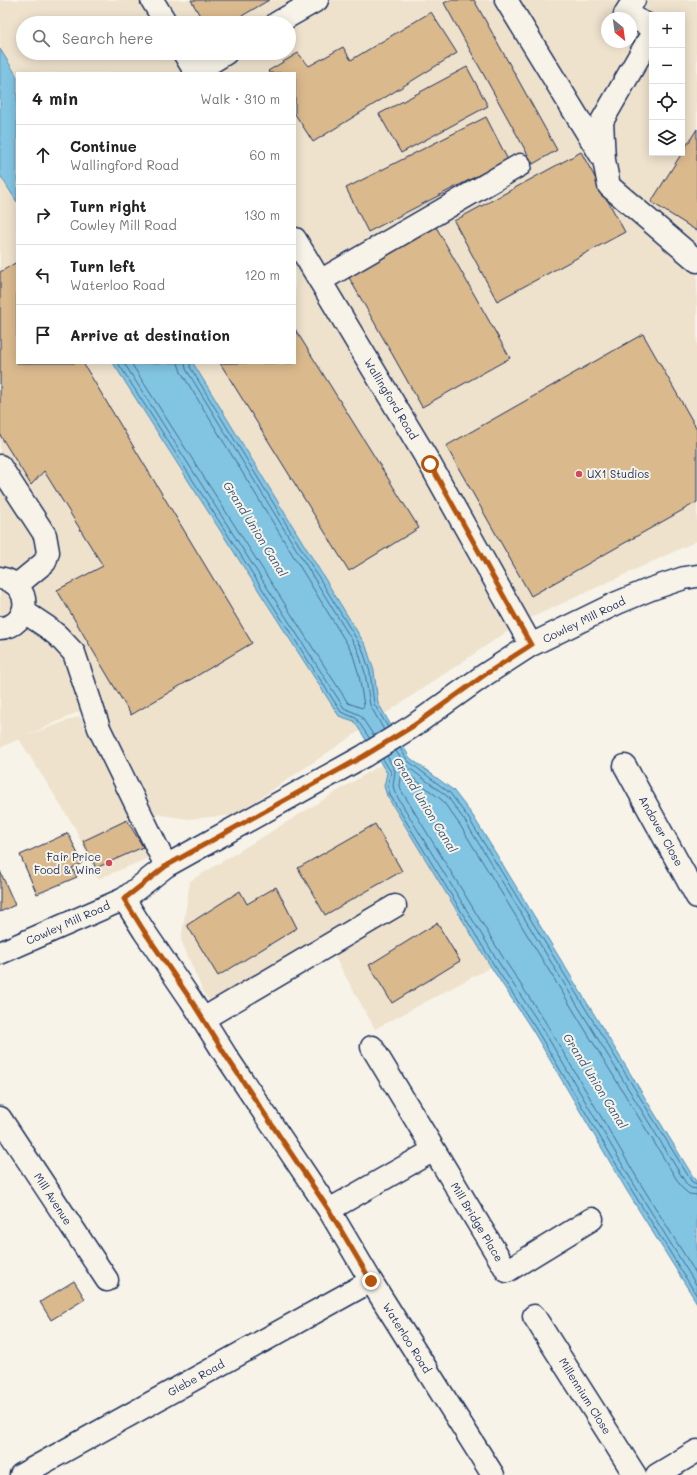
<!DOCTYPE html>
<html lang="en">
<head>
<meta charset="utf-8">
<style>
  body { margin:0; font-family:Mali,sans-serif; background:#f6f6f6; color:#222 }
  .controls { position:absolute; right:12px; top:12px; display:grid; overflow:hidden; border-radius:0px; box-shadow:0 2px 10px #0003 }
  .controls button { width:36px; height:36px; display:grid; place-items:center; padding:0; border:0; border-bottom:1px solid #e0e0e0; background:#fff; color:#222; font:20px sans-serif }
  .compass { position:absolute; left:601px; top:12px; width:36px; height:36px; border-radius:50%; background:#fff; box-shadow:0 2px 10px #0003; rotate:151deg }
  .stop { position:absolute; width:12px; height:12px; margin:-9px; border:3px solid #b45309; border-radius:50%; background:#fff }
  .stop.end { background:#b45309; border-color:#fff; box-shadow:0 1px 4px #0008 }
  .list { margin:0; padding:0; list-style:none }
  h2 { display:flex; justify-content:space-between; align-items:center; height:52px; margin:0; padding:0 16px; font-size:17px }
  h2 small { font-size:13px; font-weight:400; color:#767676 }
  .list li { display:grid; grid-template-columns:26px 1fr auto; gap:12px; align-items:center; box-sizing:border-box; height:60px; padding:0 16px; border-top:1px solid #e0e0e0 }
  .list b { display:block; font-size:15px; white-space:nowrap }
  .list p { margin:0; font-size:13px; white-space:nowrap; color:#767676 }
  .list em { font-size:13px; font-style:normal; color:#767676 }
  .icon { flex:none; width:22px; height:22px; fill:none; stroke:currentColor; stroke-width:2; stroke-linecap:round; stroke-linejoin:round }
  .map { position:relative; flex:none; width:697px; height:1475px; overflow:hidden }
  .search { position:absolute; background:#fff; box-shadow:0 2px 10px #0003; left:16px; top:16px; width:280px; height:44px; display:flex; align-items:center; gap:10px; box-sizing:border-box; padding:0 14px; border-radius:22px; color:#767676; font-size:15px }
  .panel { position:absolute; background:#fff; box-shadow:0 2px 10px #0003; left:16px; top:72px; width:280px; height:292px; border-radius:0px }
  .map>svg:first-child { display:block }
</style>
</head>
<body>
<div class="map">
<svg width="697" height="1475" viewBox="0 0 697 1475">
  <rect width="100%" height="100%" fill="#f7f3e8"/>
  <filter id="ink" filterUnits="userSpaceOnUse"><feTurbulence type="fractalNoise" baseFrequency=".025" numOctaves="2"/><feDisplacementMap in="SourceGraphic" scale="8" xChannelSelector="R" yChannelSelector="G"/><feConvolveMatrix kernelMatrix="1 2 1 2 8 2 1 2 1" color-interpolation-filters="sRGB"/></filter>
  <g filter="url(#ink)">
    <path fill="#eee2cd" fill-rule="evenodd" d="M0 0H697V541L520 623 235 815 188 819 155 814 100 702 26 736 80 716 113 785 151 857 98 879 75 828 19 739 0 748ZM652 15H682V153H652ZM607 18H631V42H607ZM23 23H289V53H23ZM17 73H295V363H17Z
      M382 764 387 773 384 786 387 796 491 967 375 1029 333 954 221 1018 203 992 181 940 190 881Z"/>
    <path fill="#82c5e3" stroke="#5989ae" d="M0 49 17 76V202L0 175Z
      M113 363H193L366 646 374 671 378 703 410 758 453 790 473 816 697 1183V1303L627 1191 533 1031 491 967 387 796 384 786 387 773 354 721 339 716Z"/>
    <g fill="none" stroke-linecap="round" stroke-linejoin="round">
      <path stroke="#446b93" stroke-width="1" d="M118 363 341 712 356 718 370 739
        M124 363 344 708 360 715 374 736
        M131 363 348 703 362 708 364 706 359 675 352 652 181 372 178 363
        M185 363 186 369 358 650 365 673 370 705 384 730
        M190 363V367L362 648 370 672 374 704 388 727
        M400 748 408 761 450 793 469 819 692 1182 697 1184
        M396 751 405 765 447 796 465 821 687 1185 691 1188 697 1189
        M387 756 395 771 393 786 395 793 499 963 541 1026 635 1186 697 1286
        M383 759 391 772 388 786 390 795 494 965 536 1029 631 1189 697 1296
        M697 1195 689 1194 682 1188 460 825 442 800 405 772H402L400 785 401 790 504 959 546 1023 640 1183 697 1275"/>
    </g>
    <path fill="#dab98d" stroke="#1b2f5e" d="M191 0H269L230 23H204Z
      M450 0H474L557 150 533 164 444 3Z
      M431 12 457 53 313 142 295 114V73H270L268 71 298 53 309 66 343 47 351 60Z
      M467 67 488 106 401 153 379 114Z
      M486 117 508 160 368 232 346 188Z
      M697 129V231L651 202Z
      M581 152 625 232 497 301 454 221Z
      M435 225 510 358 422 407 347 274Z
      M17 262V363H83L252 643 131 715 57 590 103 566 44 471 31 485 0 435V272Z
      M295 329 419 528 349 571 220 363H295Z
      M643 334 697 429V502L531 596 446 446Z
      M127 820 143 847 96 868 83 841Z
      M375 824 402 871 325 915 298 868Z
      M68 833 82 863 72 868 77 877 37 894 20 855Z
      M0 871 15 905 0 912Z
      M276 887 297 928 218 976 187 925 240 891 247 904Z
      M437 923 460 961 392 1003 369 965Z
      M74 1281 85 1299 51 1320 40 1302Z"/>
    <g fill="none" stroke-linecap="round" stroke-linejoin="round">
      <g stroke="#1b2f5e" stroke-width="25">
        <path id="minor" d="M152 0 166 23
          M506 0 602 157
          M634 0 625 14 652 27
          M277 23 317 0
          M652 34 602 121 604 160 609 186 697 261
          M184 53 196 73
          M195 72 226 53
          M295 239 430 464 531 645
          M320 281 520 165
          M0 466 45 535 48 552 45 562 17 585
          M0 578C35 584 30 627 0 628
          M23 611 47 627 58 636 74 653 99 728 166 866
          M625 766 697 897
          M124 899 144 931 191 1000 226 1056 329 1210 371 1281 493 1475
          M0 953 124 899 166 866 364 756 413 726 486 674 531 645 617 603 651 589 684 578 697 576
          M203 1019 395 906
          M372 1047 507 1271 592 1219
          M0 1118 107 1280
          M329 1210 434 1150
          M534 1316 635 1475
          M21 1475 371 1281
          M657 1475 697 1451"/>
      </g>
      <use href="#minor" stroke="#f7f3e8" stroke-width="22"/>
    </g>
  </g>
  <g fill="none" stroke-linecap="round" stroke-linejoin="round" filter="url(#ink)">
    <path stroke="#b45309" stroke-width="5" d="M371 1281 329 1210 226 1056 191 1000 144 931 124 899 166 866 364 756 413 726 486 674 531 645 430 464"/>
  </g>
  <g fill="#d1495b" stroke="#f7f3e8" stroke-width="1.5">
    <circle cx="579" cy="474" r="4"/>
    <circle cx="109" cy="863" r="4"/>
  </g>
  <g text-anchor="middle" stroke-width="4" stroke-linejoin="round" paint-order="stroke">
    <g font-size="11" fill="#1b2f5e" stroke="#f7f3e8">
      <text transform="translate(391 399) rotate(59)" y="4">Wallingford Road</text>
      <text transform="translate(584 620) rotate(-26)" y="4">Cowley Mill Road</text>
      <text transform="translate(661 831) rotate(61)" y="4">Andover Close</text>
      <text transform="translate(68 923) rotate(-24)" y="4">Cowley Mill Road</text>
      <text transform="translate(53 1199) rotate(57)" y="4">Mill Avenue</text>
      <text transform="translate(477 1222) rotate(59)" y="4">Mill Bridge Place</text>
      <text transform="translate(407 1338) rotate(58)" y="4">Waterloo Road</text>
      <text transform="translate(196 1378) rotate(-29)" y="4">Glebe Road</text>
      <text transform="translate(585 1396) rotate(58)" y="4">Millennium Close</text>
    </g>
    <g font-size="11" fill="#1b2f5e" stroke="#f7f3e8" text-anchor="start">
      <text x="587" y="478">UX1 Studios</text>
      <text x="101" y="861" text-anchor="end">Fair Price<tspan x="101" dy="13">Food &amp; Wine</tspan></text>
    </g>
    <g font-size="12" font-style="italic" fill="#35547f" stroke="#f7f3e8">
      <text transform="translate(255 529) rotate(58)" y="4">Grand Union Canal</text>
      <text transform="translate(425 805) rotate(58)" y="4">Grand Union Canal</text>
      <text transform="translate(595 1081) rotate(58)" y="4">Grand Union Canal</text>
    </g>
  </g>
</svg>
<div class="controls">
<button>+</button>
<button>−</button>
<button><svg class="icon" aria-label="locate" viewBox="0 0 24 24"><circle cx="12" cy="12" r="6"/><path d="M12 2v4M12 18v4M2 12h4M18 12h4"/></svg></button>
<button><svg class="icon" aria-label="layers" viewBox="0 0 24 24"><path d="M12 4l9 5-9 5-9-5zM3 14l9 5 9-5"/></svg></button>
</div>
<svg class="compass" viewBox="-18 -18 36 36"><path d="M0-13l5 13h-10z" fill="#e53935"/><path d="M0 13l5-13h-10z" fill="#767676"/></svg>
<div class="stop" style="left:430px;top:464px"></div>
<div class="stop end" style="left:371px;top:1281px"></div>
<div class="search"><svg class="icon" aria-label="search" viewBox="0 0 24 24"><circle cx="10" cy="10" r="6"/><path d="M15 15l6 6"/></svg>Search here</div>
<section class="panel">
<h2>4 min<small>Walk · 310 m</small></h2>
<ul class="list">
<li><svg class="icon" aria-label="ahead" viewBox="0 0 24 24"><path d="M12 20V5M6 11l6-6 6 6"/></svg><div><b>Continue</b><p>Wallingford Road</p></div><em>60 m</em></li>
<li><svg class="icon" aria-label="right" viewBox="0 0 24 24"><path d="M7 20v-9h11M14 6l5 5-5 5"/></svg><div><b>Turn right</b><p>Cowley Mill Road</p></div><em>130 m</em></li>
<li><svg class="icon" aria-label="left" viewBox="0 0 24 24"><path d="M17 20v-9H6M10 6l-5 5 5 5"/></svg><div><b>Turn left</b><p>Waterloo Road</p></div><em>120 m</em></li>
<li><svg class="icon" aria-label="arrive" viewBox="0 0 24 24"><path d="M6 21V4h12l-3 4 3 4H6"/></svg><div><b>Arrive at destination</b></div></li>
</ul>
</section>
</div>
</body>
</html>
